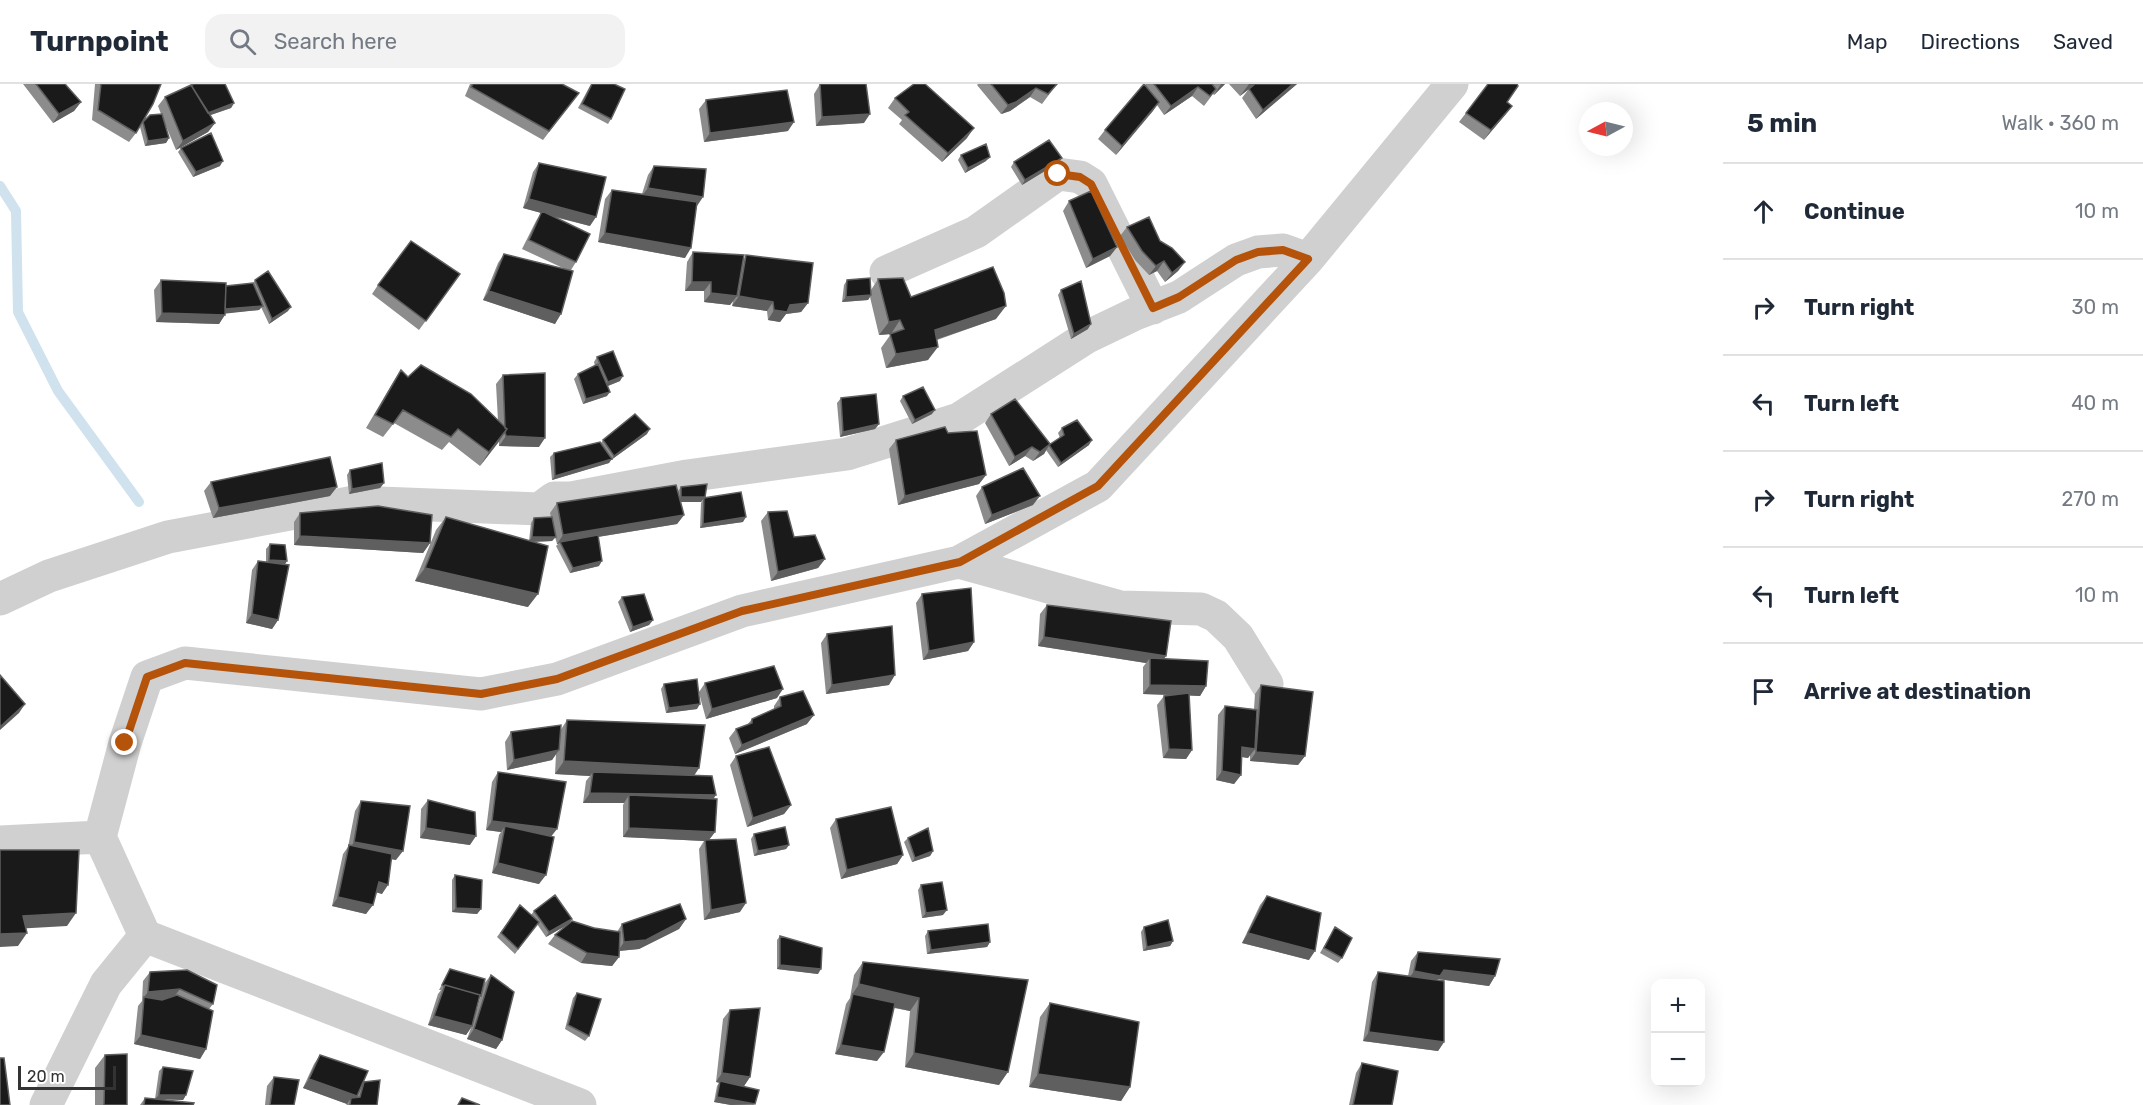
<!DOCTYPE html>
<html lang="en">
<head>
<meta charset="utf-8">
<style>
  body { margin:0; font-family:Rubik,sans-serif; background:#f2f2f3; color:#1f2937 }
  .controls { position:absolute; right:18px; bottom:18px; display:grid; overflow:hidden; border-radius:12px; box-shadow:0 6px 24px #0002 }
  .controls button { width:54px; height:54px; display:grid; place-items:center; padding:0; border:0; border-bottom:2px solid #e0e1e3; background:#fff; color:#1f2937; font:30px sans-serif }
  .compass { position:absolute; left:1579px; top:18px; width:54px; height:54px; border-radius:50%; background:#fff; box-shadow:0 6px 24px #0002; rotate:263deg }
  .scale { position:absolute; left:18px; bottom:15px; width:98px; box-sizing:border-box; padding-left:6px; border:3px solid #333; border-top:0; font-size:16px; line-height:21px; white-space:nowrap; color:#333; -webkit-text-stroke:4px #fff; paint-order:stroke }
  .stop { position:absolute; width:18px; height:18px; margin:-14px; border:4px solid #b45309; border-radius:50%; background:#fff }
  .stop.end { background:#b45309; border-color:#fff; box-shadow:0 2px 6px #0008 }
  .list { margin:0; padding:0; list-style:none }
  h2 { display:flex; justify-content:space-between; align-items:center; height:78px; margin:0; padding:0 24px; font-size:26px }
  h2 small { font-size:20px; font-weight:400; color:#747a83 }
  .list li { display:grid; grid-template-columns:39px 1fr auto; gap:18px; align-items:center; box-sizing:border-box; height:96px; padding:0 24px; border-top:2px solid #e0e1e3 }
  .list b { display:block; font-size:22px; white-space:nowrap }
  .list em { font-size:20px; font-style:normal; color:#747a83 }
  .icon { flex:none; width:33px; height:33px; fill:none; stroke:currentColor; stroke-width:2; stroke-linecap:round; stroke-linejoin:round }
  .map { position:relative; flex:none; width:1723px; height:1021px; overflow:hidden }
  header { display:flex; align-items:center; gap:36px; box-sizing:border-box; height:84px; padding:0 30px; background:#fff; border-bottom:2px solid #e0e1e3 }
  header strong { font-size:28px }
  nav { display:flex; gap:33px; margin-inline-start:auto; font-size:21px }
  .search { width:420px; height:54px; background:#f2f2f3; display:flex; align-items:center; gap:15px; box-sizing:border-box; padding:0 21px; border-radius:18px; color:#747a83; font-size:22px }
  main { display:flex }
  aside { flex:1; background:#fff }
  .map>svg:first-child { display:block }
</style>
</head>
<body>
<header>
<strong>Turnpoint</strong>
<div class="search"><svg class="icon" aria-label="search" viewBox="0 0 24 24"><circle cx="10" cy="10" r="6"/><path d="M15 15l6 6"/></svg>Search here</div>
<nav><a>Map</a><a>Directions</a><a>Saved</a></nav>
</header>
<main>
<div class="map">
<svg width="1723" height="1021" viewBox="0 0 1723 1021">
  <rect width="100%" height="100%" fill="#fff"/>
  <g fill="none" stroke-linecap="round" stroke-linejoin="round">
    <path stroke="#cfe2ee" stroke-width="10" d="M0 102 16 127 18 228 58 307 139 418"/>
    <path stroke="#d0d0d0" stroke-width="33" d="M886 188 976 148 1058 90 1080 93 1091 100 1153 224
      M959 478 1120 523 1201 525 1216 532 1238 553 1267 600
      M0 515 49 492 168 453 354 418 539 425 554 414H571L687 392 847 370 959 335 1087 253 1135 230 1179 213 1236 176 1258 168 1283 166 1308 175
      M0 758 100 753
      M46 1021 106 900 145 852
      M580 1021 145 852 100 753 125 659 147 593 185 579 481 610 557 595 742 527 959 478 1098 402 1308 175 1452 0"/>
  </g>
  <path fill="#8c8c8c" d="M23 0H65L81 18 74 27 53 39Z
    M95 0H161L136 49 129 58 92 36Z
    M470 0H562L572 18 543 56 465 12Z
    M591 0H614L611 35 608 40 578 24Z
    M820 0 864 39 816 42 814 10Z
    M978 0H1057L1042 20 1030 13 1010 27 1001 30 977 1Z
    M1146 0H1225L1214 11 1213 10 1204 22 1192 12 1164 31 1157 21 1116 71 1098 55 1105 46Z
    M1229 0H1297L1256 35 1242 14 1248 6 1240 12Z
    M165 13 234 19 231 24 210 31 215 39 208 48 176 66 163 35 169 54 166 59 145 62 140 43 143 38 161 30 158 22Z
    M895 14 967 54 942 78 899 40 902 36 888 24Z
    M706 16 788 47 704 58 699 25Z
    M1507 18 1512 22 1505 31 1484 56 1459 38 1466 29Z
    M181 64 220 82 193 93 178 68Z
    M961 71 986 77 965 89 958 76Z
    M1014 78 1058 79 1022 101 1011 83Z
    M539 79 590 142 554 133 576 178 571 186 555 240 483 216 498 179 504 170 565 185 522 165 536 137 541 129 523 124 533 88Z
    M654 82 697 122 685 174 598 158 605 115 612 106 642 110 648 91Z
    M1069 117 1117 163 1110 172 1086 184 1063 127Z
    M1127 143 1160 157 1185 178 1178 187 1165 198 1157 187 1149 191 1135 176 1120 152Z
    M693 168 744 175 746 171 808 219 801 228 786 230 780 238 768 236 767 227 732 222 733 217 730 221 704 218V207H685L687 178Z
    M460 190 419 246 372 210 378 201Z
    M878 195 911 213 996 235 937 256 928 276 886 284 881 264 891 250 879 251 870 213 868 216 842 218 844 201 847 196 871 206Z
    M161 196 226 203 253 199 255 196 288 227 269 240 261 223 259 226 225 229 219 240 156 238 154 206Z
    M1061 206 1088 245 1071 255 1058 211Z
    M597 273 620 297 608 302 607 312 583 320 574 295 578 290 595 282 594 278Z
    M401 286 408 293 498 337 496 300 503 291 539 363 499 362V357L480 382 449 358 442 366 394 339 383 353 366 344 392 300Z
    M903 312 932 330 912 340 900 317Z
    M841 314 879 340 875 345 840 353 837 319Z
    M991 330 1050 360 1060 354 1058 349 1062 344 1089 361 1058 383 1046 366 1044 370 1033 377 1025 372 1009 382 985 339Z
    M948 349 986 391 979 400 898 421 889 365 896 356Z
    M647 350 611 376 609 379 552 396 550 373 554 369 601 359 603 356Z
    M350 386 384 399 380 404 349 410 347 391Z
    M211 398 330 412 213 434 204 407Z
    M681 403 705 413 701 418H681L684 431 677 440 598 453 599 482 570 489 556 462 558 460H557L555 453 552 457 532 458 528 523 415 497 436 446 446 433 529 457 531 439 534 434 551 433 550 429 557 419 678 407Z
    M982 403 1033 421 985 440 976 412Z
    M704 414 743 438 700 444 701 419Z
    M768 428 794 453 825 475 818 484 771 497 761 437Z
    M300 429 430 459 423 469 294 461V438Z
    M270 460 284 481 278 536 272 545 246 539 252 486 258 477 266 478V465Z
    M922 510 974 558 968 567 923 576 916 519Z
    M622 513 653 536 649 541 630 548 618 518Z
    M1047 521 1164 575 1206 602 1200 612 1189 611 1192 666 1186 675 1163 674 1157 621 1164 612 1171 611 1143 610V583L1146 579 1038 562 1040 530Z
    M827 550 889 601 826 610 821 559Z
    M705 599 777 614 706 635 699 609 697 625 666 629 661 605 664 600 699 608Z
    M1261 601 1305 672 1298 681 1250 677V671L1248 674 1242 673 1241 691 1234 700 1216 696 1218 631 1225 622 1254 625 1255 610Z
    M780 613 807 640 735 670 729 654 736 645 747 641 752 635 774 625V622Z
    M567 636 699 684 694 692 713 715 715 748 709 756 740 828 704 836 699 765 704 757 623 753V721L624 719H583L586 697 590 692 555 690 556 670 552 676 507 686 505 658 511 648 560 647Z
    M736 672 791 721 784 730 747 743 730 681Z
    M498 688 551 752 539 800 492 789 499 751 501 748 486 746 492 698Z
    M428 716 470 761 420 754 421 725Z
    M361 717 396 776 391 775 382 810 376 808 366 830 332 822 343 770 348 763 355 727Z
    M836 735 903 771 897 780 841 795 830 744Z
    M754 750 789 761 786 765 754 772 751 755Z
    M908 754 933 767 930 772 912 778 904 758Z
    M455 791 481 825 477 830 452 828V796Z
    M921 801 943 831 922 834 918 806Z
    M1267 812 1309 876 1242 859 1260 821Z
    M520 821 531 831 534 827 570 839 617 848 622 840 686 835 679 845 639 865 619 867V873L612 882 581 879 548 860 555 851 567 841 546 853 537 840 515 870 497 853Z
    M1144 843 1173 857 1170 862 1143 867 1141 848Z
    M1335 843 1342 874 1338 879 1320 869Z
    M928 847 990 858 987 863 927 870 925 852Z
    M780 852 818 890 777 885V856Z
    M1418 868 1495 892 1489 902 1438 895 1444 958 1438 967 1363 957 1372 898 1378 888 1408 892 1411 877Z
    M863 878 1028 896 999 1001 905 983 910 927 894 924 877 977 835 970 846 920 850 914 854 891Z
    M450 885 477 925 484 900 491 891 502 956 496 965 467 955 471 944 466 951 428 941 438 910 441 906H439Z
    M150 888 213 920 209 925 206 965 200 975 134 960 138 922 142 917 143 897Z
    M577 909 589 952 585 957 565 945 573 914Z
    M1050 919 1130 1003 1121 1017 1029 1003 1040 933Z
    M730 926 750 993 744 1002 754 1021H731L714 1018 717 1002 719 999 716 998 723 935Z
    M105 971 127 1021H95V984Z
    M320 971 361 1004 364 998 377 1021H346L347 1020 303 1004 314 980Z
    M1362 979 1392 1021H1349L1356 989Z
    M163 983 186 1011 183 1016 163 1015 193 1021H140L145 1014 155 1015 159 987Z
    M274 993 294 1021H265L267 1002Z"/>
  <path fill="#5f5f5f" d="M1221 0H1225L1214 11Z
    M1249 0H1255L1240 12Z
    M1293 0H1297L1256 35 1263 26Z
    M1198 3 1192 12 1164 31 1171 22Z
    M1036 4 1030 13 1010 27 1001 30 1008 21Z
    M81 18 74 27 53 39 59 30Z
    M1159 18 1153 27 1116 71 1122 62Z
    M234 19 231 24 205 33 208 29Z
    M1512 22 1505 31 1484 56 1491 46Z
    M870 30 864 39 816 42 822 33Z
    M794 38 788 47 704 58 710 49Z
    M215 39 208 48 176 66 183 57Z
    M974 44 967 54 942 78 948 69Z
    M169 54 166 59 145 62 148 57Z
    M990 73 986 77 965 89 968 84Z
    M1062 74 1058 79 1022 101 1025 96Z
    M223 77 220 82 193 93 196 88Z
    M648 104 703 113 697 122 641 113Z
    M529 115 596 133 590 142 523 124Z
    M605 149 691 164 685 174 598 158Z
    M1117 163 1110 172 1086 184 1093 175Z
    M1164 177 1157 187 1149 191 1156 182Z
    M1185 178 1178 187 1165 198 1172 189Z
    M692 198H711L704 207H685Z
    M489 207 561 230 555 240 483 216Z
    M711 209 737 212 730 221 704 218Z
    M871 211 868 216 842 218 846 213Z
    M739 212 773 218 767 227 732 222Z
    M808 219 801 228 786 230 780 238 768 236 774 226 790 221Z
    M263 222 259 226 222 230 225 225Z
    M1006 222 996 235 926 259 935 246Z
    M291 223 288 227 269 240 272 235Z
    M162 229 225 231 219 240 156 238Z
    M900 236 891 250 879 251 889 238Z
    M1091 240 1088 245 1071 255 1074 250Z
    M938 263 928 276 886 284 896 270Z
    M623 292 620 297 605 303 608 298Z
    M610 308 607 312 583 320 586 315Z
    M935 326 932 330 912 340 915 336Z
    M879 340 875 345 840 353 843 348Z
    M507 345 498 359 480 382 489 368Z
    M650 345 647 350 611 376 609 379 552 396 555 392 612 375 614 372Z
    M506 352 545 354 539 363 499 362Z
    M1092 356 1089 361 1058 383 1061 379Z
    M1050 360 1044 370 1033 377 1040 368Z
    M1032 363 1025 372 1009 382 1015 373Z
    M986 391 979 400 898 421 905 412Z
    M384 399 380 404 349 410 352 405Z
    M337 403 330 412 213 434 219 424Z
    M1040 412 1033 421 985 440 992 431Z
    M681 413H705L701 418H678Z
    M684 431 677 440 560 459V458L558 460H557L563 451Z
    M746 433 743 438 700 444 703 440Z
    M300 452 430 459 423 469 294 461Z
    M532 453H556L552 457 528 458Z
    M825 475 818 484 771 497 778 488Z
    M269 476 287 477 284 482 265 481Z
    M602 477 599 482 570 489 573 484Z
    M425 484 538 510 528 523 415 497Z
    M252 530 278 536 272 545 246 539Z
    M653 536 649 541 630 548 633 543Z
    M1044 553 1166 572 1160 581 1150 574 1146 579 1038 562Z
    M974 558 968 567 923 576 929 567Z
    M895 591 889 601 826 610 832 601Z
    M1150 601 1206 602 1200 612 1143 610Z
    M783 605 777 614 706 635 712 625Z
    M25 620 19 629 0 646V643Z
    M700 620 697 625 666 629 669 624Z
    M814 631 807 640 735 670 742 661Z
    M1242 663 1255 665 1248 674 1236 672Z
    M1169 665 1192 666 1186 675 1163 674Z
    M559 666 552 676 507 686 514 676Z
    M1256 668 1305 672 1298 681 1250 677Z
    M564 677 699 684 690 697 593 688 590 692 555 690Z
    M1222 687 1241 691 1234 700 1216 696Z
    M590 709 716 711 710 720 629 711 624 719H583Z
    M791 721 784 730 747 743 753 734Z
    M492 737 557 745 550 754 505 742 501 748 486 746Z
    M426 744 476 752 470 761 420 754Z
    M629 744 715 748 708 757 705 756 704 757 623 753Z
    M354 758 403 767 396 776 348 767Z
    M789 761 786 765 754 772 758 767Z
    M933 767 930 772 912 778 915 774Z
    M903 771 897 780 841 795 847 786Z
    M498 779 546 791 539 800 492 789Z
    M379 798 388 801 382 810 372 807Z
    M338 813 373 821 366 830 332 822Z
    M746 819 740 828 704 836 711 826Z
    M456 824 481 825 477 830 452 828Z
    M947 826 943 831 922 834 926 829Z
    M76 829 67 842 14 845 23 832Z
    M572 835 569 840 546 853 549 848Z
    M686 835 679 845 639 865 618 867 624 858Z
    M27 849 18 862 0 863V850Z
    M1248 849 1315 867 1309 876 1242 859Z
    M1173 857 1170 862 1143 867 1147 863Z
    M990 858 987 863 927 870 931 866Z
    M587 869 619 873 612 882 581 879Z
    M780 881 821 885 818 890 777 885Z
    M1444 886 1495 892 1489 902 1438 895 1433 901 1408 896 1414 887Z
    M859 900 919 914 910 927 852 914 853 910 850 914Z
    M180 905 173 914 144 917V913L148 908Z
    M434 932 472 942 466 951 428 941Z
    M474 945 502 956 496 965 467 955Z
    M1369 948 1444 958 1438 967 1363 957Z
    M141 951 206 965 200 975 134 960Z
    M841 961 884 968 877 977 835 970Z
    M914 969 1008 988 999 1001 905 983Z
    M722 989 750 993 744 1002 716 998Z
    M1038 990 1130 1003 1121 1017 1029 1003Z
    M309 995 357 1012 350 1021 351 1014 347 1020 303 1004Z
    M159 1011H186L183 1016 155 1015Z
    M717 1013 755 1020 731 1021 714 1018Z"/>
  <path fill="#1a1a1a" stroke="#5f5f5f" stroke-width="1.5" d="M36 0H65L81 18 59 30Z
    M101 0H161L153 20 136 49 98 26Z
    M194 0H225L234 19 208 29 191 1 190 2Z
    M473 0H562L579 9 549 47 471 3Z
    M592 0H614L625 5 611 35 582 20Z
    M820 0H866L870 30 822 33Z
    M914 0H925L974 44 948 69 905 31 909 28 895 14Z
    M991 0H1057L1048 10 1036 4 1016 18 1008 21Z
    M1144 0 1159 18 1122 62 1105 46Z
    M1154 0H1212L1216 5 1210 12 1198 3 1171 22Z
    M1255 0H1293L1263 26 1249 5Z
    M1488 0H1517L1518 2 1507 18 1512 22 1491 46 1466 29Z
    M191 1 215 39 183 57 165 13Z
    M787 6 794 38 710 49 706 16Z
    M162 30 169 54 148 57 143 38 150 31Z
    M211 49 223 77 196 88 181 64Z
    M1049 56 1062 74 1025 96 1014 78Z
    M986 60 990 73 968 84 961 71Z
    M539 79 606 93 596 133 529 115Z
    M654 82 706 85 703 113 648 104Z
    M612 106 697 118 691 164 605 149Z
    M1091 107 1117 163 1093 175 1069 117Z
    M542 127 590 150 576 178 529 156Z
    M1149 133 1160 157 1172 164 1185 178 1172 189 1164 177 1156 182 1142 167 1127 143Z
    M411 157 460 190 426 237 378 201Z
    M693 168 744 171 737 212 711 209V198H692Z
    M504 170 573 187 561 230 489 207Z
    M746 171 813 179 808 219 790 221 787 228 774 226 773 218 739 212Z
    M993 183 1004 209 1006 222 935 246 938 263 896 270 890 250 904 245 900 236 889 238 878 195 903 194 911 213Z
    M268 187 291 223 272 235 255 196Z
    M870 194 871 211 846 213 847 196Z
    M161 196 226 199 225 231 162 229Z
    M1081 197 1091 240 1074 250 1061 206Z
    M253 199 263 222 225 225 226 202Z
    M613 267 623 292 608 298 597 273Z
    M598 280 610 308 586 315 578 290Z
    M421 281 471 310 507 345 489 368 458 345 451 353 403 326 393 340 375 331 401 286 408 293Z
    M545 289V354L506 352 505 348 507 345 505 344 503 291Z
    M923 303 935 326 915 336 903 312Z
    M876 310 879 340 843 348 841 314Z
    M1015 315 1050 360 1040 368 1032 363 1015 373 991 330Z
    M635 330 650 345 614 372 603 356Z
    M1077 336 1092 356 1061 379 1049 361 1064 351 1062 344Z
    M945 343 948 349 977 347 986 391 905 412 896 356Z
    M600 358 612 375 555 392 554 369Z
    M330 373 337 403 219 424 211 398Z
    M382 379 384 399 352 405 350 386Z
    M1023 384 1040 412 992 431 982 403Z
    M707 400 705 413H681V403Z
    M676 401 684 431 563 451 557 419Z
    M741 408 746 433 703 440 704 414Z
    M378 422 432 431 430 459 300 452V429Z
    M787 427 794 453 815 451 825 475 778 488 768 428Z
    M446 433 548 462 538 510 425 484Z
    M552 433 556 453H532L534 434Z
    M598 451 602 477 573 484 560 458Z
    M270 460 285 461 287 477 269 476Z
    M258 477 289 481 278 536 252 530Z
    M971 504 974 558 929 567 922 510Z
    M644 510 653 536 633 543 622 513Z
    M1047 521 1171 537 1166 572 1044 553Z
    M892 542 895 591 832 601 827 550Z
    M1150 574 1208 577 1206 602 1150 601Z
    M774 582 783 605 712 625 705 599Z
    M0 591 25 620 0 643Z
    M697 595 700 620 669 624 664 600Z
    M1261 601 1313 608 1305 672 1256 668Z
    M803 607 814 631 742 661 736 645 752 639V635L781 622 780 613Z
    M1189 609 1192 666 1169 665 1164 612Z
    M1225 622 1257 626 1255 665 1242 663 1241 691 1222 687Z
    M567 636 705 641 699 684 564 677Z
    M561 641 559 666 514 676 511 648Z
    M769 663 791 721 753 734 736 672Z
    M498 688 566 698 557 745 492 737Z
    M593 688 712 692 716 711 590 709Z
    M629 711 717 715 715 748 629 744Z
    M428 716 475 728 476 752 426 744Z
    M361 717 410 722 403 767 354 758Z
    M891 723 903 771 847 786 836 735Z
    M505 742 554 753 546 791 498 779Z
    M785 743 789 761 758 767 754 750Z
    M928 744 933 767 915 774 908 754Z
    M736 755 746 819 711 826 705 756Z
    M349 761 392 770 388 801 379 798 373 821 338 813Z
    M0 766H79L76 829 23 832 27 849 0 850Z
    M455 791 482 796 481 825 456 824Z
    M942 798 947 826 926 829 921 801Z
    M555 811 572 835 549 848 534 827Z
    M1267 812 1321 829 1315 867 1248 849Z
    M680 820 686 835 646 856 624 858 622 840Z
    M520 821 539 838 518 865 501 849Z
    M1168 836 1173 857 1147 863 1144 843Z
    M572 837 594 844 620 848 619 873 587 869 555 851Z
    M988 840 990 858 931 866 928 847Z
    M1335 843 1352 854 1342 874 1324 864Z
    M780 852 822 864 821 885 780 881Z
    M1418 868 1500 875 1495 892 1444 886 1440 892 1414 887Z
    M863 878 1028 896 1008 988 914 969 919 914 859 900Z
    M450 885 485 895 481 912 480 911 445 901 444 902 442 901Z
    M187 886 217 901 213 920 180 905 148 908 150 888Z
    M1378 888 1444 897V958L1369 948Z
    M491 891 514 908 502 956 474 945Z
    M445 901 480 911 472 942 434 932Z
    M577 909 601 915 589 952 568 941Z
    M853 910 895 919 884 968 841 961Z
    M177 911 213 927 206 965 141 951 144 913 162 916Z
    M1050 919 1139 938 1130 1003 1038 990Z
    M760 924 750 993 722 989 730 926Z
    M127 970V1021H104L105 971Z
    M320 971 368 987 357 1012 309 995Z
    M0 974H4L10 1021H0Z
    M1362 979 1398 987 1392 1021H1353Z
    M163 983 193 987 186 1011H159Z
    M274 993 299 996 294 1021H270Z
    M380 996 377 1021H350L351 1014 360 1013 364 998Z
    M720 997 759 1006 755 1020 717 1013Z
    M145 1014 194 1019 193 1021H144Z
    M462 1014 480 1021H458Z"/>
  <g fill="none" stroke-linecap="round" stroke-linejoin="round">
    <path stroke="#b45309" stroke-width="8" d="M125 659 147 593 185 579 481 610 557 595 742 527 960 478 1098 402 1308 175 1283 166 1258 168 1236 176 1179 213 1153 224 1091 100 1080 93 1058 90"/>
  </g>
</svg>
<div class="controls">
<button>+</button>
<button>−</button>
</div>
<svg class="compass" viewBox="-18 -18 36 36"><path d="M0-13l5 13h-10z" fill="#e53935"/><path d="M0 13l5-13h-10z" fill="#747a83"/></svg>
<div class="scale">20 m</div>
<div class="stop" style="left:1058px;top:90px"></div>
<div class="stop end" style="left:125px;top:659px"></div>
</div>
<aside>
<h2>5 min<small>Walk · 360 m</small></h2>
<ul class="list">
<li><svg class="icon" aria-label="ahead" viewBox="0 0 24 24"><path d="M12 20V5M6 11l6-6 6 6"/></svg><div><b>Continue</b></div><em>10 m</em></li>
<li><svg class="icon" aria-label="right" viewBox="0 0 24 24"><path d="M7 20v-9h11M14 6l5 5-5 5"/></svg><div><b>Turn right</b></div><em>30 m</em></li>
<li><svg class="icon" aria-label="left" viewBox="0 0 24 24"><path d="M17 20v-9H6M10 6l-5 5 5 5"/></svg><div><b>Turn left</b></div><em>40 m</em></li>
<li><svg class="icon" aria-label="right" viewBox="0 0 24 24"><path d="M7 20v-9h11M14 6l5 5-5 5"/></svg><div><b>Turn right</b></div><em>270 m</em></li>
<li><svg class="icon" aria-label="left" viewBox="0 0 24 24"><path d="M17 20v-9H6M10 6l-5 5 5 5"/></svg><div><b>Turn left</b></div><em>10 m</em></li>
<li><svg class="icon" aria-label="arrive" viewBox="0 0 24 24"><path d="M6 21V4h12l-3 4 3 4H6"/></svg><div><b>Arrive at destination</b></div></li>
</ul>
</aside>
</main>
</body>
</html>
